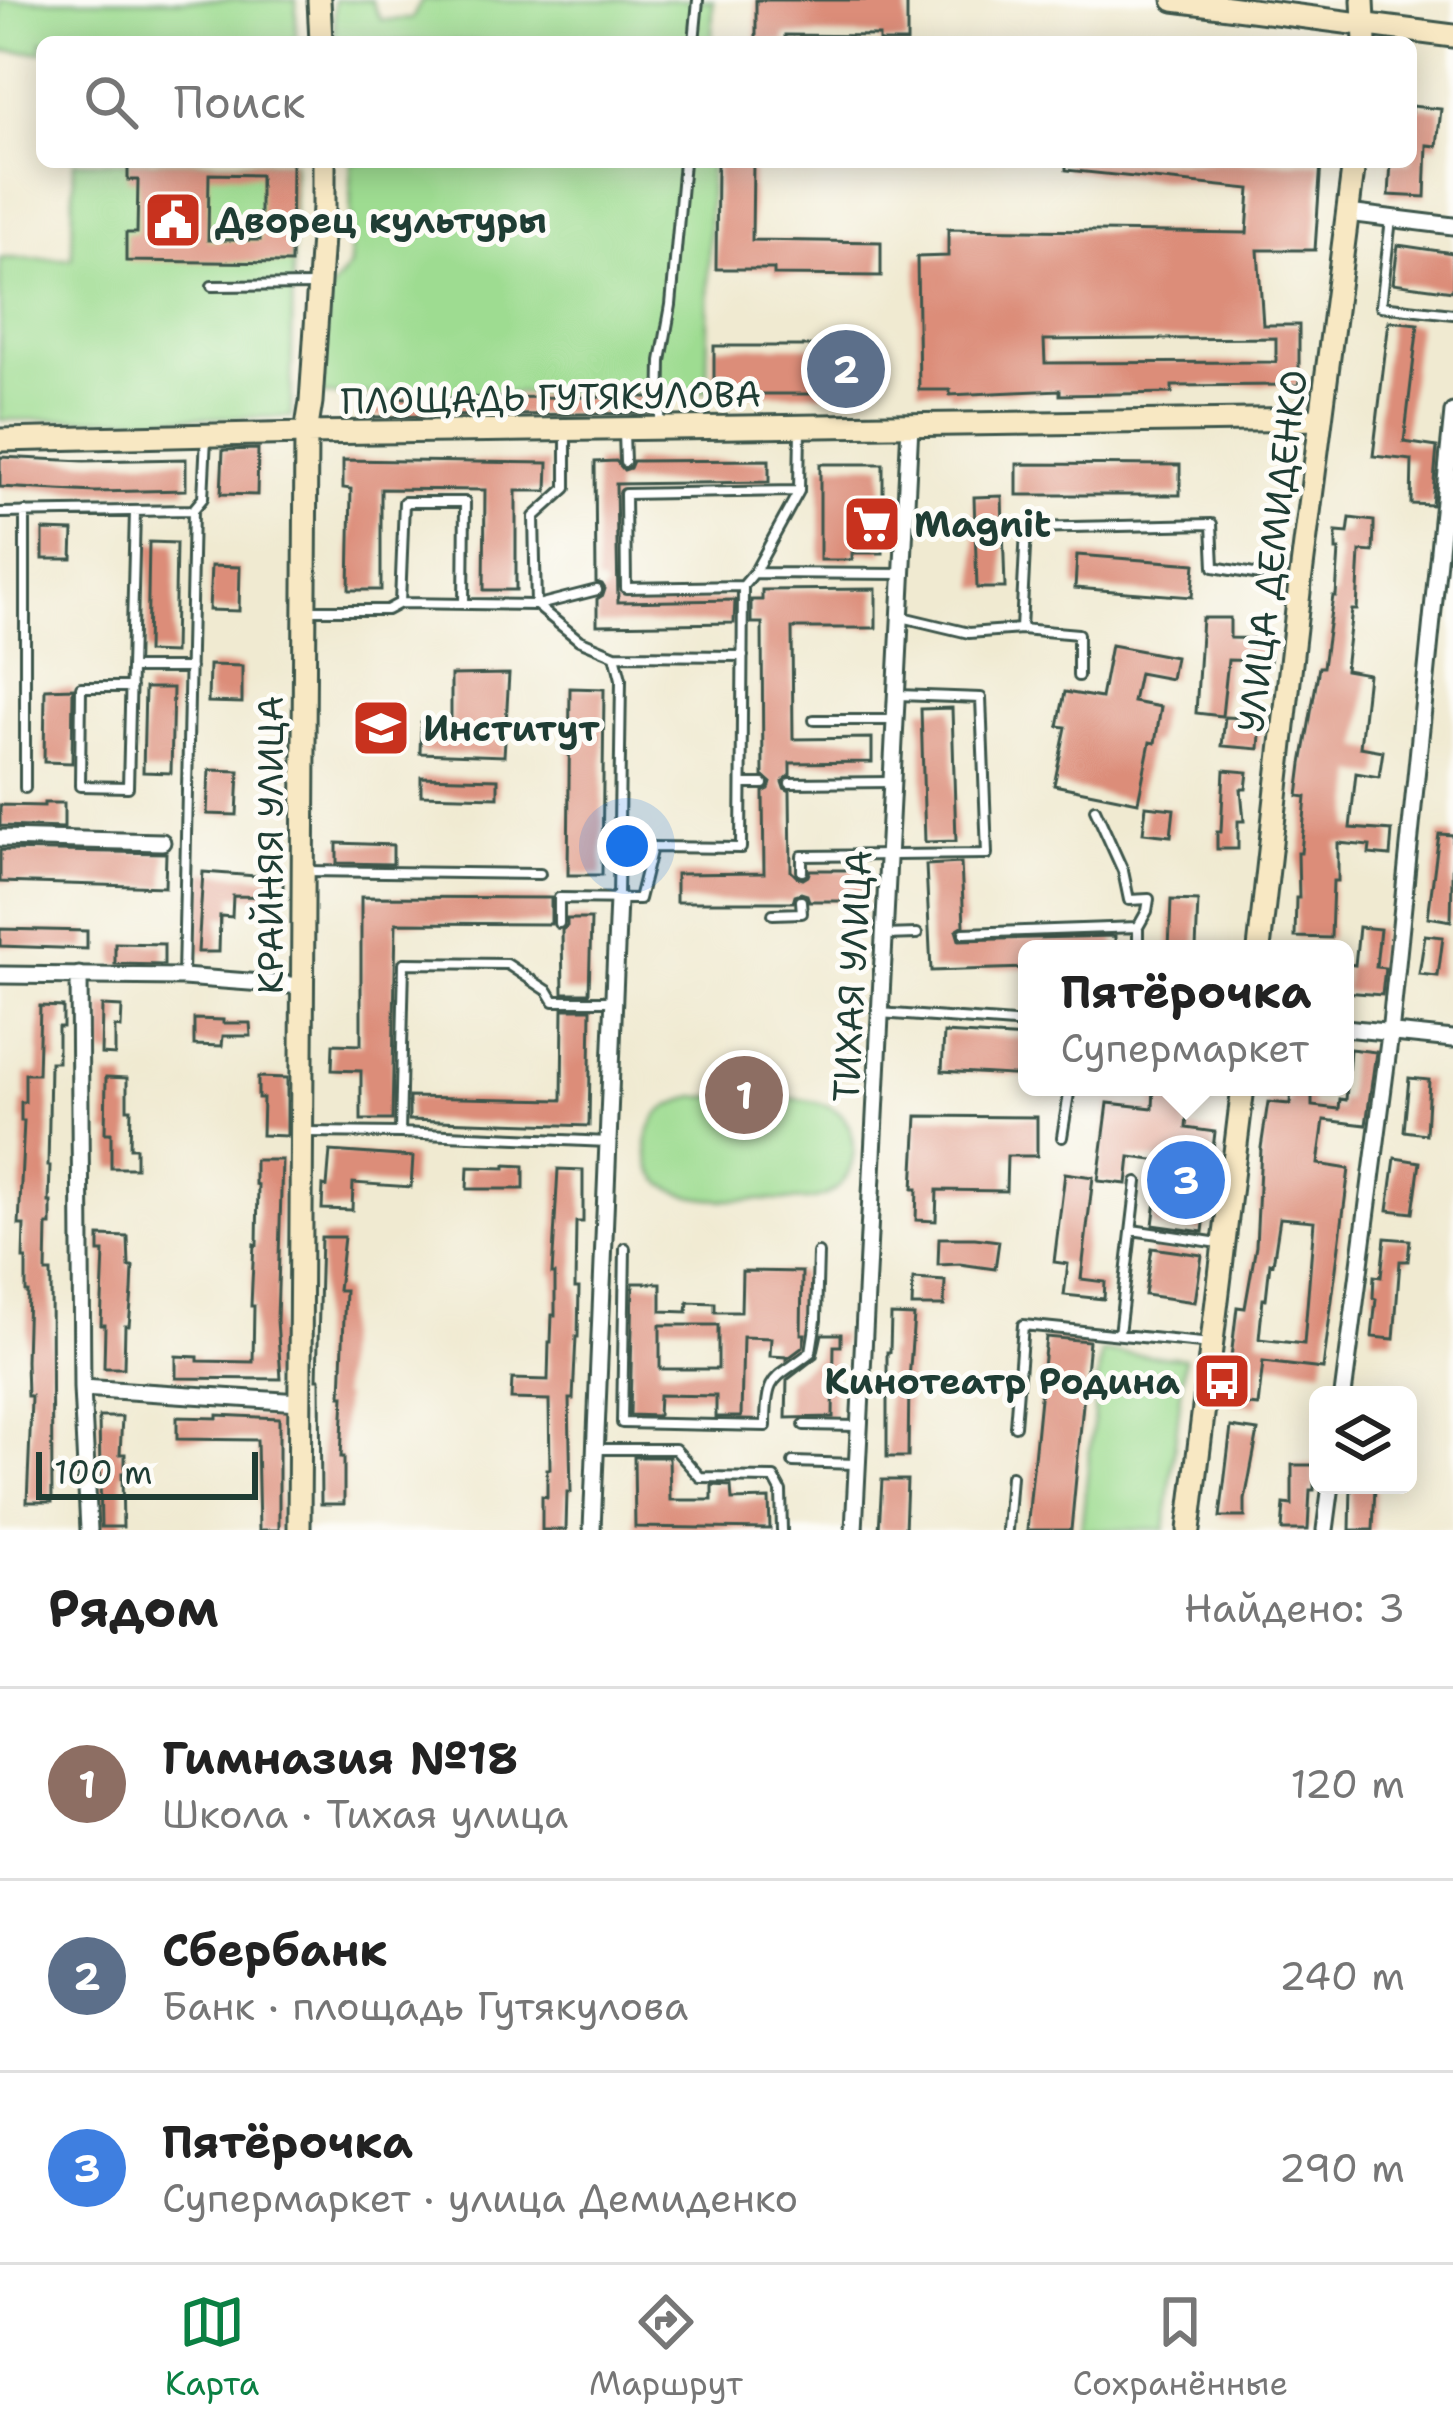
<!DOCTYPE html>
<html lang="ru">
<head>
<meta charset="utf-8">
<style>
  body { margin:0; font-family:"Shantell Sans",sans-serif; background:#f2f2f2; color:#222 }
  .controls { position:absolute; right:36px; bottom:36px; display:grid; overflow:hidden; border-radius:18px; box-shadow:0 6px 30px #0003 }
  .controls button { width:108px; height:108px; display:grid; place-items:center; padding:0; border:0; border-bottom:3px solid #e0e0e0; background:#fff; color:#222; font:60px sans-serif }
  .scale { position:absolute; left:36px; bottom:30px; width:222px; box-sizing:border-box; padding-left:12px; border:6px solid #1f3d34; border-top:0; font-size:33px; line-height:42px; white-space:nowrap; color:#1f3d34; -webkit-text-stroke:9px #fdfcf7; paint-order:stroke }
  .you { position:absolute; left:627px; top:846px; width:42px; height:42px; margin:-30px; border:9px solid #fff; border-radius:50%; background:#1a73e8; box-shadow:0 0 0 18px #1a73e833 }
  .badge { display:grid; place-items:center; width:78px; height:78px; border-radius:50%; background:#0b8043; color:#fff; font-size:39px; font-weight:700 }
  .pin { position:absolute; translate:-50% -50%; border:6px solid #fff; box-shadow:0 3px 12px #0006 }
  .popup { position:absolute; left:1018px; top:940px; width:336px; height:156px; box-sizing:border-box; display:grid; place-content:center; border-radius:18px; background:#fff; filter:drop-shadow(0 3px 9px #0005); font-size:39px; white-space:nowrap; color:#767676 }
  .popup b { font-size:45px; color:#222 }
  .popup::after { content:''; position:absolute; left:50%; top:100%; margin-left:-24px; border:24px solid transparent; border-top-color:#fff }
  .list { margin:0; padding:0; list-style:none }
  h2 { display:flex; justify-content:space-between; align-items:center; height:156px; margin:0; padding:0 48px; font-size:51px }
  h2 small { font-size:39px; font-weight:400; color:#767676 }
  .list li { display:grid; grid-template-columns:78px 1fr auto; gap:36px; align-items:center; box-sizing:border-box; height:192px; padding:0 48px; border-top:3px solid #e0e0e0 }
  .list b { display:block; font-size:45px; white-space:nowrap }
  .list p { margin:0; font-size:39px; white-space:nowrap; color:#767676 }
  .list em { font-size:39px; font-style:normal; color:#767676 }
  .icon { flex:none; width:66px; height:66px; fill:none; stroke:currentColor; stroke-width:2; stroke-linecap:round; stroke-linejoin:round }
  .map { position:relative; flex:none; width:1453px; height:1530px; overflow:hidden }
  .search { position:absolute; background:#fff; box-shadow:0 6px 30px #0003; left:36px; right:36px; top:36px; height:132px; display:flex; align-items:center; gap:30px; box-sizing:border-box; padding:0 42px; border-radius:18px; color:#767676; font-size:45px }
  .sheet { height:732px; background:#fff }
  nav { display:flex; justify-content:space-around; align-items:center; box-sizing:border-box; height:168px; border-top:3px solid #e0e0e0; background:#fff; font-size:33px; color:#767676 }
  nav a { display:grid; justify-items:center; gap:6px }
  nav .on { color:#0b8043 }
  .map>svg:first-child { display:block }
</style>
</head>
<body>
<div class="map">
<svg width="1453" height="1530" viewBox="0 0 1453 1530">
  <rect width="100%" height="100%" fill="#fdfcf7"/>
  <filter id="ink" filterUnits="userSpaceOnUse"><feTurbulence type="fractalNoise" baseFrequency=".00833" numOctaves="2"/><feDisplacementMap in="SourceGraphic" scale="24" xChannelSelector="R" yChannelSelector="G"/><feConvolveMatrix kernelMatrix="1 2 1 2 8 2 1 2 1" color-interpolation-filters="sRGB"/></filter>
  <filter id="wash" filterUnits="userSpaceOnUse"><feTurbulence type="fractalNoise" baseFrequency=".004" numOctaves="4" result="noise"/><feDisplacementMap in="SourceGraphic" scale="48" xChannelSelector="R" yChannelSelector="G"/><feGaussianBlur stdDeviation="2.7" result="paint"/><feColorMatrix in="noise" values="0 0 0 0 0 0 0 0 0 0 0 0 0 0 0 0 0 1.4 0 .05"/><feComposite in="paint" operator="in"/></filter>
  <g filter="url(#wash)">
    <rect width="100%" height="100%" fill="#f0ead1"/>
    <path fill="#9edc91" stroke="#5e8c62" stroke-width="3" d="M0 0H296V42H42V52L0 51Z
      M334 0H371L381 20 412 19 422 0H713L712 42H335Z
      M74 162H294L291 417 0 420V258L72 259Z
      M351 162H710L707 391 322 395 328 293 350 266Z
      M696 1097C729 1097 808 1093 834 1109 864 1129 858 1179 828 1194 811 1203 792 1200 773 1200 740 1199 694 1205 665 1185 645 1171 642 1137 656 1118 665 1105 682 1100 696 1097Z
      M1101 1352 1185 1358 1165 1530H1081Z"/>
    <g id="blocks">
      <path fill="#dc8d79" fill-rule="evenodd" d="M756 0H907V42H879V36L785 35V42H756Z
        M1411 106 1441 109 1437 146 1427 145 1425 197 1389 195 1391 162H1411Z
        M128 162H292L291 263 126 261V233H137L138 180H128ZM209 174 260 175V240H208Z
        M717 162H753L752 240 881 242V276L774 275V269H716Z
        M1066 162H1321L1315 250H1258L1263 325H1299V385L1172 386V393L1060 395V390L950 395V390H919L917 257 948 256V229L1247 233 1250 189 1066 170ZM1276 338V362L1045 363 1044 340Z
        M1398 245 1453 253V291L1393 283Z
        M1389 321 1418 324 1404 442 1437 447 1432 505 1411 504 1412 460 1373 456Z
        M822 343H869V394H714V346H822Z
        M623 397H652V413L369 417V398Z
        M258 449 257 495 221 494 223 450Z
        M0 457 84 461 186 459V490L95 492 0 487Z
        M343 460 548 463 547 491H516V590H484L485 490 381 489V590H349L351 489 343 488Z
        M769 460V482L616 484 618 602 735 600 734 623 597 625V599L603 595 605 589 602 584 596 582 595 462 616 461 624 470 630 468 633 461Z
        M820 464H883V553H852V560H820Z
        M1017 464 1180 465V495H1017Z
        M1002 496 1005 588H977L974 497Z
        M1350 518 1374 521V527L1373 552 1360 551 1357 610H1352L1345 670 1368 674 1360 747 1383 751 1379 777 1356 773 1350 828 1392 831 1390 856 1369 854 1370 846 1338 843V881H1333L1331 938 1295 937 1296 898H1299L1298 853H1301L1306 797 1298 796 1302 764 1319 667H1323L1333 596H1336L1339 550H1336V532L1348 533Z
        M43 530 73 531 72 559H43Z
        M149 542 176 543 174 653 147 652Z
        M1077 555 1195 564 1192 597 1075 588Z
        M211 566 240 567 239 611 209 610Z
        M876 589V628H792L793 739 872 738V762L790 763V775L782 782 784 788 790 791 791 871 797 877 803 879 808 876 810 870H866V901H809L807 895 801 893 795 895 793 902H676V874L764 873 763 792 769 789 771 783 763 776 762 623H751V600H762V590Z
        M1202 618H1230V638L1271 639 1270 661 1228 660 1222 716 1196 713Z
        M1111 645 1175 657 1171 679 1139 673 1133 702 1161 707 1155 743 1150 742 1138 802 1054 785 1066 727 1058 726 1065 692 1101 698Z
        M209 665 242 666V703L208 702Z
        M509 674 504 756 420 753 421 722 451 723V675Z
        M73 688 72 763 44 762 45 689Z
        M145 688H173L171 773 143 772Z
        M570 688 604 689 602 875H568Z
        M952 708 956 841 925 842 921 709Z
        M1225 717 1261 719 1259 749 1222 746Z
        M209 770 239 771 237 815 207 814Z
        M1224 770 1248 772 1246 789H1241L1244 821H1238V849H1217V832H1221Z
        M421 777 498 779V797L421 795Z
        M44 803H64V828L0 826V805L44 806Z
        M1146 806 1174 809 1171 836 1143 833Z
        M1439 834 1453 835 1451 921 1428 917Z
        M337 843 393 845V864L337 863Z
        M0 850 166 853 165 887 0 882Z
        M961 863 964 925 956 930 959 940 1115 936V949H1027V968L931 971 926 865Z
        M203 872 283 878V897L233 896 232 917 220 916 219 952H198Z
        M361 897 551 898V924L396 923 392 1120H361V1071L332 1070 333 1044 361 1045Z
        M1171 900 1198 901 1196 949H1169Z
        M567 919H591L589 993H563L562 930 567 926Z
        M1359 927 1380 929 1376 967 1385 968 1382 995 1345 992 1347 964 1355 965Z
        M0 929 87 931V949L0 946Z
        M1425 935 1443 937 1438 976 1419 974Z
        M115 943 164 944V965L115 964Z
        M40 1006 63 1007V1027H58V1062H50L49 1121 48 1166H50L49 1202H51V1225H47L46 1272H51L52 1502H27L30 1434 31 1396H27L26 1361 28 1292H26V1259H23L24 1225H19L24 1121H21V1102H25V1074H38Z
        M102 1006 122 1007 121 1028 115 1027V1055L101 1054Z
        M563 1009H591L589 1126 409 1120V1097L562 1100Z
        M194 1019 223 1020V1023H250L251 1036H223L222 1046 194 1045Z
        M944 1033 1027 1038V1076L942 1071Z
        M1350 1049 1376 1052 1366 1125 1324 1120 1318 1164 1349 1169 1323 1369 1263 1362 1258 1406 1231 1403 1236 1359 1231 1358 1237 1307 1245 1308 1256 1246 1261 1148 1268 1102 1290 1104 1291 1087H1312V1106L1339 1109 1340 1099 1346 1100ZM1280 1218 1314 1221 1304 1344 1259 1339 1263 1299H1266L1270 1263 1273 1264Z
        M106 1077 127 1078V1109H131L130 1148H136V1168H111V1133H105Z
        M258 1077 287 1078V1136L262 1135 263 1098H258Z
        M1409 1078 1429 1080 1426 1134 1404 1131Z
        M1154 1087H1189L1186 1128 1215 1132 1203 1232 1153 1225 1161 1161 1130 1157 1127 1184 1098 1181 1108 1103 1153 1108Z
        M917 1116 1037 1117V1156H1007L1006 1191 937 1190 936 1221 916 1220 917 1189H913Z
        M330 1151 413 1157 411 1187 353 1183 352 1210 322 1209 323 1186 327 1187Z
        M1395 1158 1420 1162 1413 1213 1388 1210Z
        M255 1160H282L277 1320 281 1379 176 1378V1356L198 1357V1361L253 1362 254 1306H251L252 1283 254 1244 257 1245 258 1185 255 1184Z
        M505 1165 524 1166V1189H467L468 1167 505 1168Z
        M558 1169 583 1170V1222H576L575 1288H579L578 1337H576L573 1399H569L571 1492H567L566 1530H542V1496L547 1497V1469H550L549 1400 511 1399 512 1379 548 1380 549 1342H551L552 1315H555V1274H552Z
        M1065 1173 1093 1177 1081 1279 1105 1282 1104 1299 1064 1295 1068 1264 1054 1262Z
        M99 1236 128 1237 129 1267H133L132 1292 129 1326H125L124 1368H104L105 1325H101L104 1252H99Z
        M321 1237H344L338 1290H345L341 1396H344L341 1457H344V1504H321L320 1379H317Z
        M939 1238H975L999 1241 995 1269 960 1264 938 1265Z
        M1385 1238 1410 1240 1408 1261H1400L1394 1339 1372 1337 1376 1299 1373 1298 1374 1276 1381 1277Z
        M1152 1248 1202 1255 1195 1302 1145 1295Z
        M742 1271 802 1272 801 1334H805L803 1347 787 1359V1357L770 1356 771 1338 743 1337 741 1417H716V1396L659 1395 658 1416 630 1415 633 1283H661V1311L687 1312 688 1302 715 1303V1312H741ZM660 1325H718V1369H660Z
        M913 1279 945 1281 944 1306H912Z
        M891 1315 914 1316 909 1380 908 1457H887V1352H890Z
        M822 1334H841V1346H834L833 1417 786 1418 787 1380 817 1357Z
        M1046 1337 1089 1341 1071 1530H1027Z
        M217 1415 279 1418V1530H259L257 1440 177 1439V1417L217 1418Z
        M99 1417H122L120 1454H125V1473H122L123 1527H101Z
        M1231 1427 1258 1431 1245 1500V1517H1220Z
        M634 1457H669L670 1500H712V1485L731 1486 732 1500 769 1499 770 1529 635 1527Z
        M1292 1465H1314V1490H1310L1308 1530H1282L1284 1504 1292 1505Z
        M882 1480H907L905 1530H879Z
        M1351 1486 1375 1487 1373 1530H1350Z"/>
    </g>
  </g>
  <g filter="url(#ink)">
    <use href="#blocks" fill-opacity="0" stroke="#3e574c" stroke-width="3"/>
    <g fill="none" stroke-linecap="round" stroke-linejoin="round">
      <g stroke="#3e574c" stroke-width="14">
        <path id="lane" d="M694 42 698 0
          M1391 219 1381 306 1453 314
          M212 286 316 285
          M660 423 661 361 671 305 684 162
          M624 433 625 462
          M0 513 193 510 203 498 206 437
          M754 573 901 574
          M743 586 626 588 625 494 797 491
          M400 603 404 502H465L464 604
          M536 605 579 640 615 655 621 679 618 899
          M538 605 597 590
          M306 610H387L400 603 536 605 534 517 566 488V435
          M902 617 969 633 1021 629 1026 528 1212 524 1214 567 1299 582
          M1021 629 1078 634V676
          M615 655 743 656
          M131 668H190
          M131 687H81L80 786 128 787 135 511
          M814 720H893
          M790 783 891 782
          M742 784H763
          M25 788V512
          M1095 809 1123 871 1129 900 1149 899 1147 911 1138 927
          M305 871 540 874
          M802 871V856L987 854 981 698 898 695
          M773 914 802 913 801 901
          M559 923V898L639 899 652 847 741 848 743 586 754 573 799 491 800 428
          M964 933 1138 927V949
          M884 935 917 934
          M183 977 193 510
          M880 1013 1027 1024
          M304 1132 400 1133 404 963 507 964 548 991 554 1001H613
          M400 1133 608 1142
          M1062 1137 1070 1087
          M1132 1230 1219 1243
          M625 1248 622 1423 766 1426C766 1373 774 1381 811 1352L816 1320 818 1253
          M1119 1334 1137 1182
          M804 1425 857 1426
          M1015 1426 1023 1325 1211 1344
          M597 1449H675L700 1477 774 1478 781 1491 782 1530
          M793 1462 856 1464
          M1007 1530 1011 1476"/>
      </g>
      <g stroke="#3e574c" stroke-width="21">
        <path id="street" d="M1348 213 1453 226
          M0 838 162 842
          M0 975 183 977 303 986
          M79 975 82 1388 89 1530
          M1345 1028 1453 1039
          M82 1388 300 1402
          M1343 1395 1390 1034 1453 412
          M592 1530 618 899
          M854 1530 910 425
          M1325 1530 1331 1485"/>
      </g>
      <g stroke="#3e574c" stroke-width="27">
        <path id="secondary" d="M319 0 321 42
          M1174 0 1453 36
          M1363 0 1365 42
          M0 440 306 433 1320 419
          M1259 949 1300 583 1354 162
          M299 1530 306 433 311 402 324 207V162
          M1189 1530 1243 1087"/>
      </g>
      <use href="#lane" stroke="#fff" stroke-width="8"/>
      <use href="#street" stroke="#fff" stroke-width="15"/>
      <use href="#secondary" stroke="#f8e8c3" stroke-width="21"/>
    </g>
  </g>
  <defs>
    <g id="civic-square" transform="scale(3)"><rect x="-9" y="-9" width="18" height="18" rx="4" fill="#c8321e" stroke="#fdfcf7"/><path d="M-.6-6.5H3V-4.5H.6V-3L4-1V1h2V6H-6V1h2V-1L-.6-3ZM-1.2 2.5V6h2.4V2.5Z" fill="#fff"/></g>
    <g id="supermarket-square" transform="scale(3)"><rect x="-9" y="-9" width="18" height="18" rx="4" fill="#c8321e" stroke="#fdfcf7"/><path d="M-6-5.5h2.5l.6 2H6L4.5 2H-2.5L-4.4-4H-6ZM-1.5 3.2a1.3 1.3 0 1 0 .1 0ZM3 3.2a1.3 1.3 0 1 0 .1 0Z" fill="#fff"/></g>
    <g id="school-square" transform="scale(3)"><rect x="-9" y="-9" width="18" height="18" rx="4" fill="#c8321e" stroke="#fdfcf7"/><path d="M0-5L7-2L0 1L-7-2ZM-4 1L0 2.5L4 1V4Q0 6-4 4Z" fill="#fff"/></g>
    <g id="bus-square" transform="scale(3)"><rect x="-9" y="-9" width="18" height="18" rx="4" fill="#c8321e" stroke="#fdfcf7"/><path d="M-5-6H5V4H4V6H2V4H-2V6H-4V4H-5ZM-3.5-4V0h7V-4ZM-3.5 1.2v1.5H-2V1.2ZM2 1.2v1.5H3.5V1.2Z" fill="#fff"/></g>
  </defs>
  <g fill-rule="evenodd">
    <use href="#civic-square" x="173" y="220"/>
    <use href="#supermarket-square" x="872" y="524"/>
    <use href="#school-square" x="381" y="728"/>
    <use href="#bus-square" x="1222" y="1381"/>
  </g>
  <g text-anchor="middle" stroke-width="10" stroke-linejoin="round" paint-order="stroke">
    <g font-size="36" font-weight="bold" fill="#1f3d34" stroke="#fdfcf7" text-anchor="start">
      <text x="215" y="233">Дворец культуры</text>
      <text x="914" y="537">Magnit</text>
      <text x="423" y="741">Институт</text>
      <text x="1180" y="1394" text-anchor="end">Кинотеатр Родина</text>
    </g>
    <g font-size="36" fill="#1f3d34" stroke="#fdfcf7">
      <text transform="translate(551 397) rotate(-1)" y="13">ПЛОЩАДЬ ГУТЯКУЛОВА</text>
      <text transform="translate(1272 551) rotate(-83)" y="13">УЛИЦА ДЕМИДЕНКО</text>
      <text transform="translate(270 845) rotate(-90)" y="13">КРАЙНЯЯ УЛИЦА</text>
      <text transform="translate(852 976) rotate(-87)" y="13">ТИХАЯ УЛИЦА</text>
    </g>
  </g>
</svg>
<div class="controls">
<button><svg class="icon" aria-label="layers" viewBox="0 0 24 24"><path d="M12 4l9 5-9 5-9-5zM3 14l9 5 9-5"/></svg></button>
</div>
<div class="scale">100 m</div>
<div class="you"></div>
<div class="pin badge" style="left:744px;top:1095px;background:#8d6e63">1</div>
<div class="pin badge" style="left:846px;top:369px;background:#5c6f8a">2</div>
<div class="pin badge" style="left:1186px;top:1180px;background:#3f7fe0">3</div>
<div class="popup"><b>Пятёрочка</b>Супермаркет</div>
<div class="search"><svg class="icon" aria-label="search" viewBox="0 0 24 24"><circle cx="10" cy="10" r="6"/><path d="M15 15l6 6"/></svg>Поиск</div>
</div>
<section class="sheet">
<h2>Рядом<small>Найдено: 3</small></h2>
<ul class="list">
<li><span class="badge" style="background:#8d6e63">1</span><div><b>Гимназия №18</b><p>Школа · Тихая улица</p></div><em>120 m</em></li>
<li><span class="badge" style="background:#5c6f8a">2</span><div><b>Сбербанк</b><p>Банк · площадь Гутякулова</p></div><em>240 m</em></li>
<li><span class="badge" style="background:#3f7fe0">3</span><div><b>Пятёрочка</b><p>Супермаркет · улица Демиденко</p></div><em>290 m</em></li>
</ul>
</section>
<nav>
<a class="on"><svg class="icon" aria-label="map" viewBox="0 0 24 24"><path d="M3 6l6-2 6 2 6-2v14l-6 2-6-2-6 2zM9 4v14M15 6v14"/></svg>Карта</a>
<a><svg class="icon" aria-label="directions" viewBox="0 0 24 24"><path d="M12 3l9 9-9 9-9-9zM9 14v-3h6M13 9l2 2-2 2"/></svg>Маршрут</a>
<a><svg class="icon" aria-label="saved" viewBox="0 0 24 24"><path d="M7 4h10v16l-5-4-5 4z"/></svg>Сохранённые</a>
</nav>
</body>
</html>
